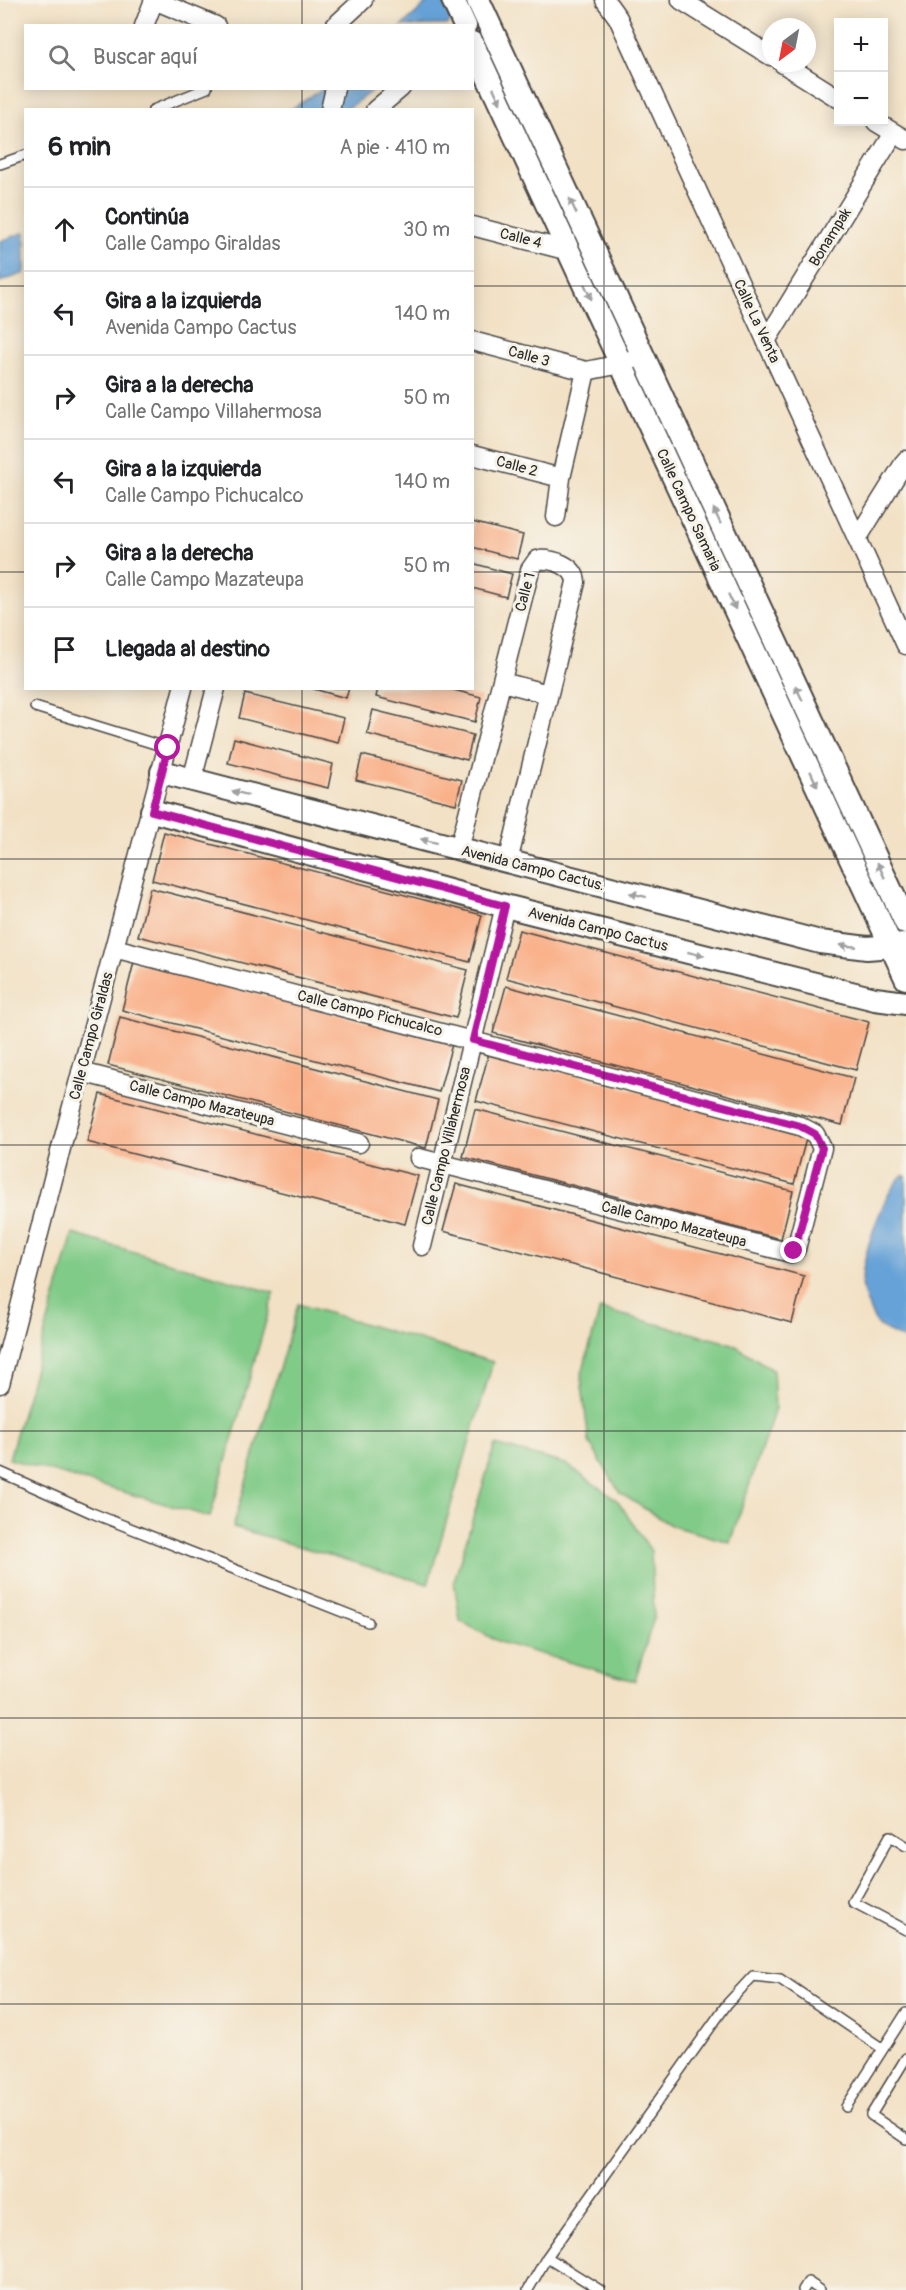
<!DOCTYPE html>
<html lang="es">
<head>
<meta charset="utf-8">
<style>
  body { margin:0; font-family:Pangolin,sans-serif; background:#f2f2f2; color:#202124 }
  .controls { position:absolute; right:18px; top:18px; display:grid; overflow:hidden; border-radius:0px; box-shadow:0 3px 15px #0003 }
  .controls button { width:54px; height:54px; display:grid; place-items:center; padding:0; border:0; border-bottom:2px solid #e0e0e0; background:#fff; color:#202124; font:30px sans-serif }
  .compass { position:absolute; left:762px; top:18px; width:54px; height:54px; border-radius:50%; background:#fff; box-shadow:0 3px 15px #0003; rotate:212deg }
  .stop { position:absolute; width:18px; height:18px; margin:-14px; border:4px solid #b5179e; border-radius:50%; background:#fff }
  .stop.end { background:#b5179e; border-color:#fff; box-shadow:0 2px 6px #0008 }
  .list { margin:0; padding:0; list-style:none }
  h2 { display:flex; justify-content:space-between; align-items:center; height:78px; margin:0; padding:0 24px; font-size:26px }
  h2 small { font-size:20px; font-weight:400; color:#757577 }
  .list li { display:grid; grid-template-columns:39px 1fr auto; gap:18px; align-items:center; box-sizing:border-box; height:84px; padding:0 24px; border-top:2px solid #e0e0e0 }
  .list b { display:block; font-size:22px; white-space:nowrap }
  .list p { margin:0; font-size:20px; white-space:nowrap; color:#757577 }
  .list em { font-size:20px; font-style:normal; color:#757577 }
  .icon { flex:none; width:33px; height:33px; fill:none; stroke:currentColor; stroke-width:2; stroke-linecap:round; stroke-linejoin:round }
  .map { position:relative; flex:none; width:906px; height:2290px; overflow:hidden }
  .search { position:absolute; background:#fff; box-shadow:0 3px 15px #0003; left:24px; top:24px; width:450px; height:66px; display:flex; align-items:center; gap:15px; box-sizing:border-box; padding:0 21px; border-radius:0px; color:#757577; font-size:22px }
  .panel { position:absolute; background:#fff; box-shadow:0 3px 15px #0003; left:24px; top:108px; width:450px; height:582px; border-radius:0px }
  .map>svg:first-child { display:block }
</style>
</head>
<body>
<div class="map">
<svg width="906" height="2290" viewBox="0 0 906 2290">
  <rect width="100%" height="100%" fill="#f7f3e8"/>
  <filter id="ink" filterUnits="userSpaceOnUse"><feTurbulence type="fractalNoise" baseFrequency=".0167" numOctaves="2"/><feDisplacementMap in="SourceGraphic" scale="12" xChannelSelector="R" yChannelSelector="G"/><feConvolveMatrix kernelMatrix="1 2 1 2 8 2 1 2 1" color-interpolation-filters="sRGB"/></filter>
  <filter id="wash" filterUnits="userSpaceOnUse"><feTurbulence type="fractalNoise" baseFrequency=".008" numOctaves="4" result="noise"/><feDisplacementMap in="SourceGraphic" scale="24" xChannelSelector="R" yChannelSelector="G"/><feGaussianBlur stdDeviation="1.35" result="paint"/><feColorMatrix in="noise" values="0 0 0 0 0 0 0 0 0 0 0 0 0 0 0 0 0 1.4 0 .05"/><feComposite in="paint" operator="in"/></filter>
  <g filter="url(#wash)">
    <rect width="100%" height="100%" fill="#f2e1c5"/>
    <path fill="#81cb88" stroke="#567b5a" stroke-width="1.5" d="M73 1234 274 1293 210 1517 9 1459Z
      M298 1304 493 1362 428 1584 233 1527Z
      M600 1309 733 1344 773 1370 775 1409 730 1542 672 1526 620 1493 589 1442 581 1377Z
      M495 1445 566 1464 618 1501 651 1551 654 1617 635 1681 499 1642 460 1621 454 1581Z"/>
    <path fill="#66a2d7" stroke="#486681" stroke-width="1.5" d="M430 0H473L447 25 402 26Z
      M322 89H374L347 109 290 110Z
      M25 232V273L0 282V241Z
      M902 1176H906V1341C897 1335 882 1331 875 1321 870 1312 862 1292 862 1282 862 1257 883 1193 902 1176Z"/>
    <g id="blocks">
      <path fill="#f9b18a" d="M472 522 523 535 517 559 472 547Z
        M472 563 512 574 506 597 472 588Z
        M310 688H349L346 698Z
        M378 688H446L481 697 475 722 376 697Z
        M245 694 344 718 338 743 239 718Z
        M373 710 473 735 467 760 367 734Z
        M234 738 333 764 328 788 228 763Z
        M362 755 462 780 456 804 356 780Z
        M164 832 482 915 470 962 152 880Z
        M150 888 468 970 456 1018 138 936Z
        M519 930 869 1022 856 1070 506 978Z
        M134 962 452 1044 439 1092 122 1010Z
        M506 986 854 1078 842 1125 493 1033Z
        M120 1017 438 1100 426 1148 108 1065Z
        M489 1053 807 1135 794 1184 476 1101Z
        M100 1094 418 1176 405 1224 87 1142Z
        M475 1109 793 1191 781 1239 463 1157Z
        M456 1184 804 1276 792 1323 443 1231Z"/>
    </g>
  </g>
  <g filter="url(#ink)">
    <use href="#blocks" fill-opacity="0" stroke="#494642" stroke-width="1.5"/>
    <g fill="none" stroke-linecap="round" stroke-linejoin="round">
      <g stroke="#494642" stroke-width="12">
        <path id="service" d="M153 110 207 88
          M0 164 26 155
          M35 707 168 748
          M0 1472 92 1513 368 1622
          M906 1846 890 1836 853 1902 906 1930
          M906 2058 871 2115 906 2139
          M846 2107 906 2013
          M547 2257 600 2290
          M528 2290 547 2257 727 2004 753 1976 780 1979 883 2049
          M803 2290 808 2282 820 2290"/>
      </g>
      <g stroke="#494642" stroke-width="21">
        <path id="minor" d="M154 0 216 26
          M605 0 618 18 906 645
          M681 0 771 56
          M144 26 154 0
          M335 26 363 0
          M782 63 838 98
          M330 110 335 88
          M375 110 401 88
          M876 122 906 140
          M472 226 569 251
          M472 341 586 371 621 364 642 355
          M766 341 894 133
          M472 455 561 478
          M556 517 561 478 586 371
          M857 539 906 460
          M502 682 548 694
          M192 780 216 688
          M459 849 530 570 537 560C553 558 575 566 576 582L508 862
          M114 948 800 1126 815 1134 822 1148 796 1249 791 1253 419 1158
          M81 1072 359 1143
          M422 1246 505 906
          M0 1384 60 1152 183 688"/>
      </g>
      <g stroke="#494642" stroke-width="26">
        <path id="tertiary" d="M453 0 465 26
          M478 0 906 923
          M472 43 906 978
          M162 772 820 942 867 948 905 945
          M152 811 505 906 875 999 906 1003"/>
      </g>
      <use href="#service" stroke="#fff" stroke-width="9"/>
      <use href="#minor" stroke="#fff" stroke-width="18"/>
      <use href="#tertiary" stroke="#fff" stroke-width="22"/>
    </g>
    <defs><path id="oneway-solid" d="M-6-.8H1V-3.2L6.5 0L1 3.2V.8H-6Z" transform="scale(1.5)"/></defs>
    <g fill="#a0a0a0">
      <use href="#oneway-solid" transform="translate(497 96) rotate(65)"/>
      <use href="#oneway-solid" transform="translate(573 206) rotate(-115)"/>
      <use href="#oneway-solid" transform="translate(588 292) rotate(65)"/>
      <use href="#oneway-solid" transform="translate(717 516) rotate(-115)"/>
      <use href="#oneway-solid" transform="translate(732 602) rotate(65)"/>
      <use href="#oneway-solid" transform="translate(799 693) rotate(-115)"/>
      <use href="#oneway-solid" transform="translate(814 779) rotate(65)"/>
      <use href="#oneway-solid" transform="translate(240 793) rotate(-166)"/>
      <use href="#oneway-solid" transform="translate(429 841) rotate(-166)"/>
      <use href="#oneway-solid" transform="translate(881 870) rotate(-115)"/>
      <use href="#oneway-solid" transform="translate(638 895) rotate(-166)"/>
      <use href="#oneway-solid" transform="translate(848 946) rotate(-175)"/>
      <use href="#oneway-solid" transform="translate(696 954) rotate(14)"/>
    </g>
  </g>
  <g fill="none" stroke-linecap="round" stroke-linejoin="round" filter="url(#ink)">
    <path stroke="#b5179e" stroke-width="8" d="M168 748 152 811 505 906 473 1040 800 1126 815 1134 822 1148 794 1251"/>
  </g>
  <path fill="none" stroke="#2b2b2b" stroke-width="1.5" stroke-opacity="0.55" d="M302 0V26M604 0V2290M302 88V110M0 286H26M472 286H906M0 572H26M472 572H906M302 688V2290M0 859H906M0 1145H906M0 1431H906M0 1718H906M0 2004H906"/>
  <g text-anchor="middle" stroke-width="6" stroke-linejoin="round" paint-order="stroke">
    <g font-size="15" fill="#2b2b2b" stroke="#f7f3e8">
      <text transform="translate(830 237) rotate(-58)" y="5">Bonampak</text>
      <text transform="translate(521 238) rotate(14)" y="5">Calle 4</text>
      <text transform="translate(757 321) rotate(65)" y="5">Calle La Venta</text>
      <text transform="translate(529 356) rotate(15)" y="5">Calle 3</text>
      <text transform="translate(517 466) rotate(15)" y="5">Calle 2</text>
      <text transform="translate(689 510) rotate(65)" y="5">Calle Campo Samaria</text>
      <text transform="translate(525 592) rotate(-75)" y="5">Calle 1</text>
      <text transform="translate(533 868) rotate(14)" y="5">Avenida Campo Cactus.</text>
      <text transform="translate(598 929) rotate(14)" y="5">Avenida Campo Cactus</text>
      <text transform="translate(370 1013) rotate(14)" y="5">Calle Campo Pichucalco</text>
      <text transform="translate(91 1036) rotate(-75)" y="5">Calle Campo Giraldas</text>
      <text transform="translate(202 1103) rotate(14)" y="5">Calle Campo Mazateupa</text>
      <text transform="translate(446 1146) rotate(-76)" y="5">Calle Campo Villahermosa</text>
      <text transform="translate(674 1224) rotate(14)" y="5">Calle Campo Mazateupa</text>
    </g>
  </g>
</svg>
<div class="controls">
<button>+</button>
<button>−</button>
</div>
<svg class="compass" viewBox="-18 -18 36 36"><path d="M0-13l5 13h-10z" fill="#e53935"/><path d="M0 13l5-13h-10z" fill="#757577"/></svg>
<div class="stop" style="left:168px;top:748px"></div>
<div class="stop end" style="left:794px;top:1251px"></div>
<div class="search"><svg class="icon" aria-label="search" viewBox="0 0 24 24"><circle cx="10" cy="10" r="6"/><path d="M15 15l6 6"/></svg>Buscar aquí</div>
<section class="panel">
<h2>6 min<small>A pie · 410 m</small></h2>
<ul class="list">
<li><svg class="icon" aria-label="ahead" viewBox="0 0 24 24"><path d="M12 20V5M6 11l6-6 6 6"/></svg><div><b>Continúa</b><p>Calle Campo Giraldas</p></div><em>30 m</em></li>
<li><svg class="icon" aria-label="left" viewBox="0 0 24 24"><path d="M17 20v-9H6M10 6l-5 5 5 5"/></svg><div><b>Gira a la izquierda</b><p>Avenida Campo Cactus</p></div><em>140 m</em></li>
<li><svg class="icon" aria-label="right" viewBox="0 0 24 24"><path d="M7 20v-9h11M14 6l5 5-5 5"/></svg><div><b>Gira a la derecha</b><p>Calle Campo Villahermosa</p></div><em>50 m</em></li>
<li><svg class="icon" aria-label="left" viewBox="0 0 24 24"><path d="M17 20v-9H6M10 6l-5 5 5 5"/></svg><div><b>Gira a la izquierda</b><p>Calle Campo Pichucalco</p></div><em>140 m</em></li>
<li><svg class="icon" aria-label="right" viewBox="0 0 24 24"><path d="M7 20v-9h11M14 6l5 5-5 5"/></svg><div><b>Gira a la derecha</b><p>Calle Campo Mazateupa</p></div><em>50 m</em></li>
<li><svg class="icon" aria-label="arrive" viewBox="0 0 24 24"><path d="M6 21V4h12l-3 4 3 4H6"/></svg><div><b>Llegada al destino</b></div></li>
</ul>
</section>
</div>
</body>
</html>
